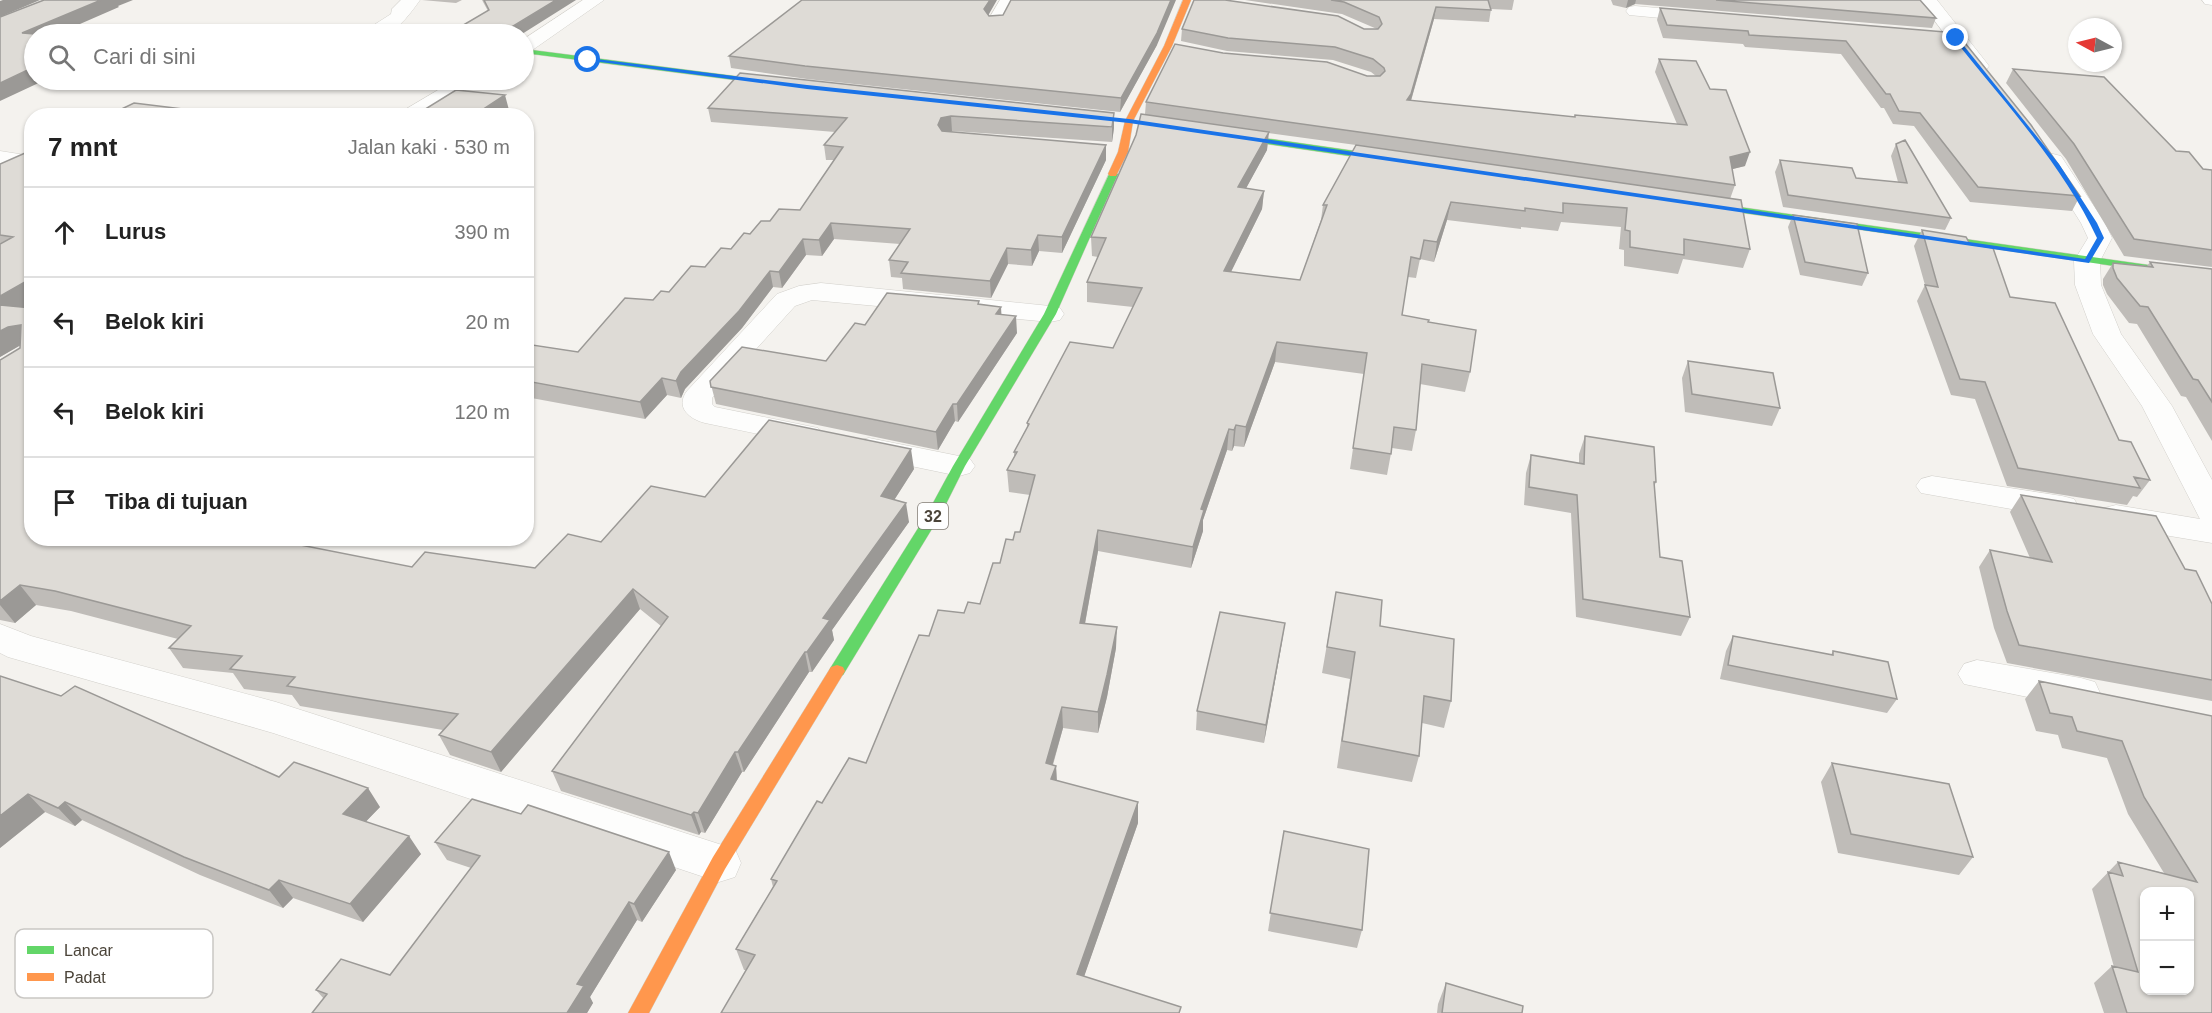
<!DOCTYPE html>
<html lang="id">
<head>
<meta charset="utf-8">
<style>
  body { margin:0; font-family:Arial,sans-serif; background:#f6f6f6; color:#222 }
  .controls { position:absolute; right:18px; bottom:18px; display:grid; overflow:hidden; border-radius:12px; box-shadow:0 2px 4px #0004 }
  .controls button { width:54px; height:54px; display:grid; place-items:center; padding:0; border:0; border-bottom:2px solid #e0e0e0; background:#fff; color:#222; font:30px sans-serif }
  .compass { position:absolute; left:2068px; top:18px; width:54px; height:54px; border-radius:50%; background:#fff; box-shadow:0 2px 4px #0004; rotate:277deg }
  .stop { position:absolute; width:18px; height:18px; margin:-14px; border:4px solid #1a73e8; border-radius:50%; background:#fff }
  .stop.end { background:#1a73e8; border-color:#fff; box-shadow:0 2px 6px #0008 }
  .list { margin:0; padding:0; list-style:none }
  h2 { display:flex; justify-content:space-between; align-items:center; height:78px; margin:0; padding:0 24px; font-size:26px }
  h2 small { font-size:20px; font-weight:400; color:#767676 }
  .list li { display:grid; grid-template-columns:39px 1fr auto; gap:18px; align-items:center; box-sizing:border-box; height:90px; padding:0 24px; border-top:2px solid #e0e0e0 }
  .list b { display:block; font-size:22px; white-space:nowrap }
  .list em { font-size:20px; font-style:normal; color:#767676 }
  .icon { flex:none; width:33px; height:33px; fill:none; stroke:currentColor; stroke-width:2; stroke-linecap:round; stroke-linejoin:round }
  .map { position:relative; flex:none; width:2212px; height:1013px; overflow:hidden }
  .search { position:absolute; background:#fff; box-shadow:0 2px 4px #0004; left:24px; top:24px; width:510px; height:66px; display:flex; align-items:center; gap:15px; box-sizing:border-box; padding:0 21px; border-radius:33px; color:#767676; font-size:22px }
  .panel { position:absolute; background:#fff; box-shadow:0 2px 4px #0004; left:24px; top:108px; width:510px; height:438px; border-radius:24px }
  .map>svg:first-child { display:block }
</style>
</head>
<body>
<div class="map">
<svg width="2212" height="1013" viewBox="0 0 2212 1013">
  <rect width="100%" height="100%" fill="#f4f2ee"/>
  <g fill="none" stroke-linecap="round" stroke-linejoin="round">
    <g stroke="#d2d0cb" stroke-width="1">
      <path id="street" d="M401 0H420C412 11 399 30 385 34 379 36 370 34 364 34L366 30 391 14 392 9Z
        M583 0H604L531 51 524 53V39Z
        M1000 0H1018L1002 26H990L987 22Z
        M1919 0H1937L1986 62 1989 66 1986 70H1972Z
        M2202 0H2212V5L2205 4Z
        M1635 6 1703 12 1709 13 1712 17 1709 21 1703 22 1629 15 1626 11 1629 7Z
        M455 80H478L475 84 424 116H398L401 112Z
        M0 151 32 156V170L0 165Z
        M2053 154 2061 156 2105 223 2112 238 2100 261 2101 285 2121 334 2172 406 2212 480V543L2116 527 2104 524 2099 516 2104 508 2116 505 2200 519 2142 406 2093 334 2075 285 2074 261 2088 238 2081 223 2042 161 2045 156Z
        M821 283 1050 306 1060 308 1064 314 1060 320 1050 322 812 300 795 306 712 398V404L715 407 818 428 822 435 818 442 807 444 705 423C689 419 675 407 687 391L777 294 799 286Z
        M869 438 959 456 970 459 975 466 970 473 959 476 858 455 853 448 858 441Z
        M1932 476 2062 496 2074 499 2079 507 2074 515 2062 518 1921 493 1916 486 1921 479Z
        M0 624 31 636 276 702 719 844 735 849 741 863 735 877 719 882 273 733 8 657 0 653Z
        M1977 660 2081 678 2095 682 2100 693 2095 704 2081 708 1964 684 1958 674 1964 664Z"/>
    </g>
    <g stroke="#d3cfc5" stroke-width="1">
      <path id="fast" d="M524 49 781 82 785 84 781 86 524 53Z
        M1222 132 1397 157 1402 160 1397 163 1219 137V133Z
        M1110 172 1118 174 1056 314 965 466 941 514 843 675 837 677 831 675 829 671 831 667 927 514 953 466 1044 314Z
        M1697 201 2212 274V280L1694 206V202Z"/>
    </g>
    <g stroke="#d3cfc5" stroke-width="1">
      <path id="slow" d="M1183 0H1191L1172 46 1133 121 1128 152 1116 176H1110L1108 174 1118 152 1125 121 1164 46Z
        M837 665 843 667 845 671 725 869 649 1013H628L713 857 831 667Z"/>
    </g>
    <use href="#street" fill="#fdfdfc" fill-rule="evenodd"/>
    <use href="#fast" fill="#63d668" fill-rule="evenodd"/>
    <use href="#slow" fill="#ff974d" fill-rule="evenodd"/>
  </g>
  <path fill="#bfbcb8" fill-rule="evenodd" d="M422 0H462L456 3Z
    M482 0H576L488 11Z
    M1245 0H1514L1512 10 1491 9 1489 22 1434 19 1411 101 1574 117 1575 115 1677 124 1655 72 1659 59 1745 166 1732 169 1735 185 1730 199 1750 249 1743 268 1683 259 1678 274 1624 266V250L1619 249 1621 227 1561 222 1558 231 1521 227V229L1447 220 1434 262 1420 259 1416 278 1408 277 1402 315 1428 322 1470 372 1465 392 1420 384 1416 430 1412 451 1392 448 1387 475 1350 469 1364 374 1275 362 1244 447 1234 446 1232 451 1227 450 1203 520V531L1191 568 1098 551 1085 624 1116 648 1107 697 1098 733 1063 728 1053 765 1056 766 1057 780 1138 823 1084 976 744 970 736 949 773 887 771 879 822 803 866 763 929 636 964 613 980 604 1013 540 1020 532 1030 495 1009 492 1007 470 1014 457V452L1027 428V423L1113 348 1133 307 1087 302V282L1098 257 1092 256 1091 237 1145 114 1146 102 1223 53 1367 76H1376L1371 72 1333 60 1227 51 1181 41 1182 29H1377L1342 14ZM1268 133 1356 145 1323 205 1321 220 1300 280 1231 272 1262 209 1264 191 1246 188 1267 150Z
    M1611 0H1920L1936 18 1932 28 1635 4 1626 8 1613 5Z
    M1660 8 1957 33 2080 196 2072 211 1970 202 1914 126 1893 124 1884 108H1881L1841 54 1745 47 1743 44 1663 38 1657 20Z
    M989 15V16L1157 45 1120 112 807 79 731 68 729 56Z
    M2013 69 2176 151 2203 169 2212 170V267L2124 256 2066 159 2006 83Z
    M740 73 1114 128 1112 142 952 131 947 132 1106 160 1062 253 1039 251 1032 266 1008 264 991 298 903 289 902 278 891 277 889 260 900 244 834 239 822 256 806 255 782 288 773 287 742 328 685 389 681 398 667 395 645 419 526 397V344L578 352 653 300 669 292 705 267 731 249 750 234 770 221 800 210 834 160H826L824 145 835 132 711 122 708 108Z
    M389 80H451L439 87 390 82Z
    M1896 144 1951 218 1945 230 1783 207 1775 172 1780 160 1856 178 1898 182 1891 156Z
    M32 150V303L23 308 32 538 412 567 535 568 601 542 705 497 914 469 894 500 909 522 832 630 834 640 812 672H809L744 772H742L705 833 701 832 699 835 561 791 552 771 661 626 640 609 501 772 450 755 439 735 443 730 300 706 292 695 244 689 233 673 183 668 169 648 178 639 71 611 36 605 15 623 0 620V360L20 348V345L0 357V164Z
    M1793 215 1868 273 1862 286 1800 275 1788 227Z
    M1922 230 1970 244 2119 440 2150 480 2137 497 2133 496 2127 505 2007 486 1975 399 1951 395 1917 301 1925 285 1914 246Z
    M2150 262 2212 269V441L2186 397 2181 396 2137 324 2129 323 2107 294 2103 285V279L2113 263 2147 266Z
    M979 304 1001 315 1017 333 958 422 955 421 938 450 716 404 710 381 826 361 865 325Z
    M1688 361 1780 408 1772 426 1685 412 1682 378Z
    M1585 436 1656 482 1654 487 1660 557 1690 617 1681 636 1576 617 1571 513 1524 505 1526 473 1531 455 1579 464V454Z
    M2021 495 2185 569 2212 604V701L2007 663 1994 628 1979 567 1990 550 2030 558 2010 512Z
    M1336 592 1380 626 1451 701 1444 728 1422 723 1419 756 1412 782 1337 768 1350 679 1322 673Z
    M1733 636 1831 655 1833 651 1897 699 1887 713 1720 679 1726 651Z
    M1282 642 1264 743 1196 730 1197 711Z
    M0 676 279 777 380 807 365 822 421 854 363 922 293 898 283 908 200 875 82 820 75 826 45 812 0 848Z
    M2039 681 2212 716V1013H2104L2094 983 2112 966 2114 967 2092 889 2118 862 2164 873 2128 814 2107 758 2062 748 2058 735 2036 731 2025 699Z
    M1832 763 1973 857 1959 875 1838 853 1821 782Z
    M1284 831 1362 930 1357 948 1268 931Z
    M435 842 676 870 642 922 637 920 590 997 593 1003 587 1013H312L324 999 316 990 390 975 471 868 447 860Z
    M1446 983 1522 1013H1437L1438 1004Z"/>
  <path fill="#9b9996" d="M3 0H40L0 17V1Z
    M101 0H133L118 6 119 7 57 34H34L22 33Z
    M556 0H576L522 34H500Z
    M990 0H997L985 21 984 9Z
    M1171 0H1176L1157 45 1120 112 1121 98Z
    M1628 0H1636L1635 4 1626 8Z
    M1436 7 1434 19 1409 107 1407 100Z
    M34 67V80H45L0 101V83Z
    M436 80H451L439 87Z
    M505 95 509 110 501 116H473Z
    M1114 113V128L1112 142V127Z
    M951 116 952 131 942 133 938 125 941 118Z
    M1269 132 1267 150 1237 205 1238 187Z
    M1106 145V160L1062 253V237Z
    M1750 152 1745 166 1725 171 1730 157Z
    M1264 191 1262 209 1222 290 1224 271Z
    M1451 202 1447 220 1434 262 1437 242Z
    M831 223 834 239 822 256 819 240Z
    M1038 235 1039 251 1032 266 1031 250Z
    M803 239 806 255 782 288 779 272Z
    M1007 248 1008 264 991 298 990 281Z
    M770 271 773 287 742 328 685 389 681 398 676 381 681 372Z
    M32 278V303L0 321V296Z
    M1001 307 1002 324 996 314Z
    M1016 316 1017 333 958 422 957 404Z
    M21 325V345L0 357V331L8 327Z
    M1277 342 1275 362 1244 447 1246 427Z
    M662 378 667 395 645 419 640 402Z
    M953 404 955 421 938 450 936 432Z
    M1236 425 1234 446 1232 451 1234 430Z
    M1229 429 1227 450 1203 520V531L1191 568 1193 547 1201 509Z
    M911 449 914 469 884 516 881 496Z
    M906 503 909 522 832 630 834 640 812 672 807 652 823 618Z
    M1098 530V551L1081 645 1080 623Z
    M20 585 36 605 15 623 0 605V601Z
    M633 589 640 609 501 772 491 752Z
    M1285 623 1282 642 1264 743 1266 725Z
    M1117 627 1116 648 1107 697 1098 733V712Z
    M805 652 809 672 744 772 738 752Z
    M1062 707 1063 728 1047 784 1046 763Z
    M735 752 742 772 705 833 698 813Z
    M1056 766 1057 787 1051 779Z
    M368 788 380 807 355 833 343 814Z
    M28 794 45 812 0 848V816Z
    M65 802 82 820 75 826 58 808Z
    M1138 802V823L1078 994 1077 974Z
    M694 812 701 832 699 835 691 815Z
    M409 836 421 854 363 922 350 904Z
    M669 852 676 870 642 922 634 904Z
    M279 880 293 898 283 908 269 890Z
    M629 902 637 920 590 997 593 1003 587 1013H567L577 984Z"/>
  <path fill="#dedbd6" stroke="#9b9996" stroke-width="1.5" fill-rule="evenodd" d="M44 0H101L22 33 35 34 34 67 0 83V17Z
    M484 0H556L500 34H448L489 10Z
    M802 0H990L984 9 989 16 1003 15 1011 0H1171L1157 33 1121 98 805 66 729 56Z
    M1194 0H1225L1338 16 1364 29H1378L1382 24 1379 17 1344 2 1331 0H1488L1491 10 1436 7 1411 94 1407 100 1575 117V115L1687 125 1659 59 1696 61 1710 89 1726 90 1750 152 1730 157 1735 185 1146 102 1175 44 1223 53 1327 62 1367 76H1380L1385 71 1384 68 1373 59 1335 47 1228 38 1182 29Z
    M1716 0H1920L1936 18Z
    M1660 8 1957 33 2031 125 2080 196 1978 187 1920 113 1899 111 1890 94H1886L1846 41 1749 35 1748 31 1667 25Z
    M2013 69 2104 77 2176 151 2189 152 2203 169 2212 170V250L2134 239 2074 144Z
    M740 73 1114 113 1112 127 951 116 941 118 938 125 942 131 1106 145 1062 237 1038 235 1031 250 1007 248 990 281 901 273 908 262 889 260 910 229 831 223 819 240 803 239 779 272 770 271 739 311 681 372 676 381 662 378 640 402 526 381V344L578 352 625 298 653 300 661 291 669 292 691 266 705 267 721 248 731 249 744 233 750 234 761 221H770L779 209 800 210 843 147 824 145 847 118 708 108Z
    M456 90 505 95 473 116H414Z
    M134 103 240 116H107Z
    M1141 114 1269 132 1238 187 1264 191 1224 271 1300 280 1327 205H1323L1356 145 1741 200 1750 249 1684 239V255L1630 247V231L1625 230 1627 208 1563 203V213L1525 208V211L1451 202 1437 242 1424 240 1420 259 1411 257 1402 315 1429 320 1428 322 1476 330 1470 372 1422 364 1416 430 1394 427 1391 454 1353 448 1367 353 1277 342 1246 427 1236 425 1234 430 1229 429 1201 509 1204 510 1193 547 1098 530 1080 623 1117 627 1107 675 1098 712 1062 707 1046 763 1056 766 1051 779 1138 802 1077 974 1181 1007 1179 1013H721L755 955 736 949 777 881 771 879 817 801 822 803 849 758 866 763 919 635 929 636 938 610 964 613 968 602 980 604 993 563H1000L1006 539 1013 540 1015 532H1020L1035 475 1007 470 1017 452H1014L1029 424 1027 423 1070 342 1113 348 1142 288 1087 282 1106 238 1091 237 1136 135Z
    M1905 140 1951 218 1788 195 1780 160 1852 168 1856 178 1907 183 1896 144Z
    M32 150V278L0 296V244L13 237 0 235V164Z
    M1793 215 1857 224 1868 273 1805 262Z
    M1922 230 1966 237 1970 244 1993 248 2010 297 2055 303 2119 440 2131 442 2150 480 2134 477 2140 488 2018 468 1985 382 1960 379 1925 285 1938 287Z
    M2150 262 2212 269V402L2198 380 2193 379 2148 307 2140 306 2117 278 2113 268V263L2153 267Z
    M887 293 979 301 978 304 1001 307 996 314 1016 316 957 404H953L936 432 711 387 710 381 742 347 826 361 855 323 865 325Z
    M0 305 32 308V538H265L412 567 425 552 535 568 568 534 601 542 651 486 705 497 769 420 911 449 881 496 906 503 823 618 830 620 807 652H805L738 752H735L698 813 694 812 691 815 552 771 668 617 633 589 491 752 439 735 458 714 287 686 295 677 230 669 242 656 169 648 191 626 55 591 20 585 0 601V360L20 348 21 325 8 327 0 331Z
    M1688 361 1773 373 1780 408 1692 394Z
    M1585 436 1654 447 1656 482H1654L1660 557 1682 561 1690 617 1583 599 1577 495 1529 487 1531 455 1584 464Z
    M2021 495 2156 516 2185 569 2196 571 2212 604V680L2019 645 2007 611 1990 550 2052 562Z
    M1336 592 1382 600 1380 626 1454 639 1451 701 1424 696 1419 756 1342 741 1355 652 1327 647Z
    M1220 612 1285 623 1266 725 1197 711Z
    M1733 636 1833 655V651L1888 662 1897 699 1728 665Z
    M0 676 61 696 75 686 279 777 294 762 368 788 343 814 409 836 350 904 279 880 269 890 184 857 65 802 58 808 28 794 0 816Z
    M2039 681 2212 716V1013H2127L2112 966 2138 972 2108 872 2123 876 2118 862 2197 882 2144 797 2122 741 2077 731 2072 717 2050 713ZM2145 891H2190V990H2145Z
    M1832 763 1949 784 1973 857 1851 834Z
    M472 799 521 814 528 805 669 852 634 904 629 902 577 984 584 986 567 1013H312L327 994 316 990 341 959 390 975 480 856 435 842Z
    M1284 831 1369 849 1362 930 1270 913Z
    M1446 983 1523 1006 1522 1013H1442Z"/>
  <path fill="#1a73e8" d="M1956 36 2059 164 2097 223 2104 238 2089 263 1129 123 807 89 585 60 588 58 807 85 1129 119 2085 259 2097 238C2064 166 2003 101 1954 39Z"/>
  <g text-anchor="middle" stroke-width="4.5" stroke-linejoin="round" paint-order="stroke">
    <rect fill="#fff" stroke="#817c74" stroke-width="1.5" x="918" y="503" width="30" height="26" rx="4.5"/>
    <g font-size="16" font-weight="bold" fill="#4b4439">
      <text x="933" y="522">32</text>
    </g>
  </g>
  <rect x="15" y="929" width="198" height="69" rx="9" fill="#fff" stroke="#c9c7c4" stroke-width="1.5"/>
  <rect x="27" y="946" width="27" height="8" fill="#63d668"/>
  <rect x="27" y="973" width="27" height="8" fill="#ff974d"/>
  <g font-size="16" fill="#4b4439">
    <text x="64" y="956">Lancar</text>
    <text x="64" y="983">Padat</text>
  </g>
</svg>
<div class="controls">
<button>+</button>
<button>−</button>
</div>
<svg class="compass" viewBox="-18 -18 36 36"><path d="M0-13l5 13h-10z" fill="#e53935"/><path d="M0 13l5-13h-10z" fill="#767676"/></svg>
<div class="stop" style="left:588px;top:60px"></div>
<div class="stop end" style="left:1956px;top:38px"></div>
<div class="search"><svg class="icon" aria-label="search" viewBox="0 0 24 24"><circle cx="10" cy="10" r="6"/><path d="M15 15l6 6"/></svg>Cari di sini</div>
<section class="panel">
<h2>7 mnt<small>Jalan kaki · 530 m</small></h2>
<ul class="list">
<li><svg class="icon" aria-label="ahead" viewBox="0 0 24 24"><path d="M12 20V5M6 11l6-6 6 6"/></svg><div><b>Lurus</b></div><em>390 m</em></li>
<li><svg class="icon" aria-label="left" viewBox="0 0 24 24"><path d="M17 20v-9H6M10 6l-5 5 5 5"/></svg><div><b>Belok kiri</b></div><em>20 m</em></li>
<li><svg class="icon" aria-label="left" viewBox="0 0 24 24"><path d="M17 20v-9H6M10 6l-5 5 5 5"/></svg><div><b>Belok kiri</b></div><em>120 m</em></li>
<li><svg class="icon" aria-label="arrive" viewBox="0 0 24 24"><path d="M6 21V4h12l-3 4 3 4H6"/></svg><div><b>Tiba di tujuan</b></div></li>
</ul>
</section>
</div>
</body>
</html>
